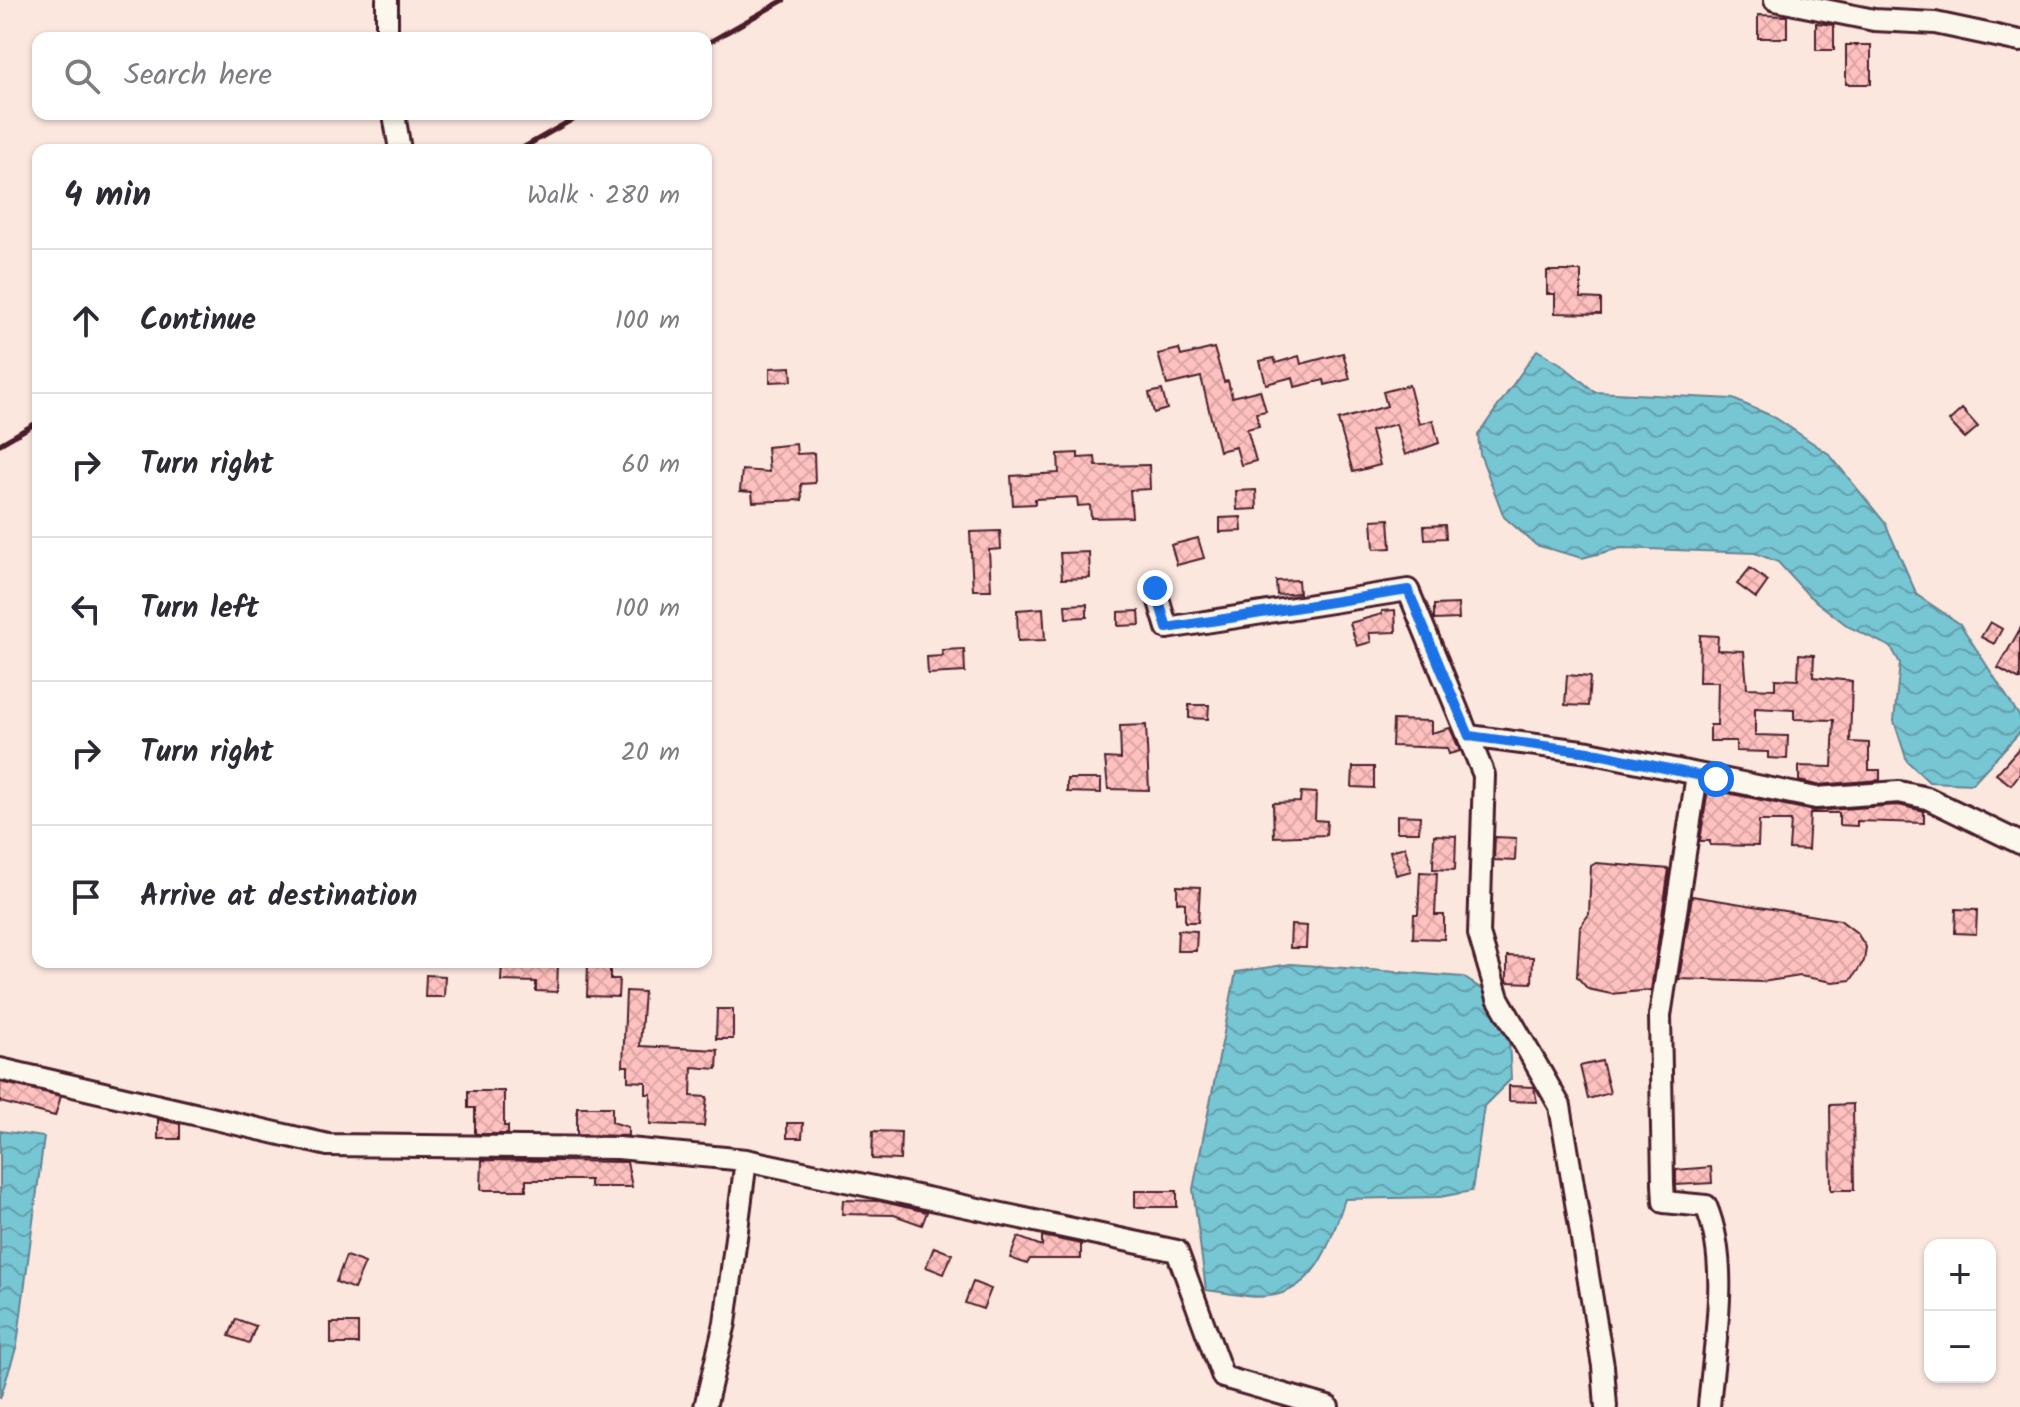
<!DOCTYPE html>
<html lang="en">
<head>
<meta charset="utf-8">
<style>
  body { margin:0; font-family:Kalam,sans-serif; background:#f7f7f7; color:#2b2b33 }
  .controls { position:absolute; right:24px; bottom:24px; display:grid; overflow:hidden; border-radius:16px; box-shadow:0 2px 6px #0004 }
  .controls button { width:72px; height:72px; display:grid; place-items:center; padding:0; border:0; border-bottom:2px solid #e1e1e2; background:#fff; color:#2b2b33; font:40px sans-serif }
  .stop { position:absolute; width:24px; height:24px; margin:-18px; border:6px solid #1a73e8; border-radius:50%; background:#fff }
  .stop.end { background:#1a73e8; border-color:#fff; box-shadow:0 2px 8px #0008 }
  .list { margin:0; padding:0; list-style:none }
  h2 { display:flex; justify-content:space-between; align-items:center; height:104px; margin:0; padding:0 32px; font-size:34px }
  h2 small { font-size:26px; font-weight:400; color:#7c7c81 }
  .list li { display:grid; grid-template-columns:52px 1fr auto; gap:24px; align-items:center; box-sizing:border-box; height:144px; padding:0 32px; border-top:2px solid #e1e1e2 }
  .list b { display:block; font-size:30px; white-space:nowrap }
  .list em { font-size:26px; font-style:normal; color:#7c7c81 }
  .icon { flex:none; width:44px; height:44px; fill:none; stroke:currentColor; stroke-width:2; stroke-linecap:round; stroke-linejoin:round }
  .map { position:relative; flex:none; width:2020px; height:1407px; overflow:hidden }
  .search { position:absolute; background:#fff; box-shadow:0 2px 6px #0004; left:32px; top:32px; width:680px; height:88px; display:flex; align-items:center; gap:20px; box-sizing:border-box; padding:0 28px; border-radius:16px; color:#7c7c81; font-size:30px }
  .panel { position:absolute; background:#fff; box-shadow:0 2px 6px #0004; left:32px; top:144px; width:680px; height:824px; border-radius:16px }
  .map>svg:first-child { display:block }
</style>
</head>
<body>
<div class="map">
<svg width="2020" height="1407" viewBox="0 0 2020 1407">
  <defs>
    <pattern id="water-waves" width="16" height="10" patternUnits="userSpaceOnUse" patternTransform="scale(2)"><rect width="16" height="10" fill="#77c6d4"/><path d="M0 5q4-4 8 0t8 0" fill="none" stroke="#64a0ac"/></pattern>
    <pattern id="building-cross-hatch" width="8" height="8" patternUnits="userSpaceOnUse" patternTransform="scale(2)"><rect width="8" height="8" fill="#fec1bf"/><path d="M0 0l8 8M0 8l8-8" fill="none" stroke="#dba5a4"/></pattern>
  </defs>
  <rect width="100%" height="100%" fill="#fce7de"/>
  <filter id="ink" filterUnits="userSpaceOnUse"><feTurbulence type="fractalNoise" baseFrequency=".0125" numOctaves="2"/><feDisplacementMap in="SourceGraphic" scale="16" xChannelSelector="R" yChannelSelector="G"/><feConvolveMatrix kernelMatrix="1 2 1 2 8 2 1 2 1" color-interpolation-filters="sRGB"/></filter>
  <g filter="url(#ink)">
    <path fill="url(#water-waves)" stroke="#658390" stroke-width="2" d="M1537 350 1561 364 1595 392 1733 399 1774 417 1829 454 1885 523 1917 595 1960 624 2020 717V732L1972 784 1929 782 1907 761 1894 721 1900 663 1891 647 1849 627 1809 596 1778 562 1755 553 1621 548 1582 558 1536 545 1504 517 1480 454 1478 435Z
      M1291 964 1463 977 1488 993 1509 1040 1511 1079 1484 1106 1472 1191 1440 1197 1345 1199C1331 1239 1318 1290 1269 1296 1250 1299 1225 1292 1206 1290L1193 1189 1236 972Z
      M0 1131 44 1137 17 1345 0 1399Z"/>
    <path fill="url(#building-cross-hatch)" stroke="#4a1f2b" stroke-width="2" d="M1758 15 1787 16V38H1758Z
      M1816 23 1834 25V50H1816Z
      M1846 45H1871V84H1846Z
      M1547 271H1581V298L1601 299V314L1555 313V294H1547Z
      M1214 348 1224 382 1228 381 1232 397 1260 390 1266 411 1256 413 1259 426 1247 429 1256 461 1241 465 1236 447 1219 451 1201 377 1167 385 1158 354 1179 349 1181 356Z
      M1343 353 1350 379 1325 385 1324 380 1295 387 1293 377 1266 384 1260 361 1274 358 1276 363 1299 356 1301 364Z
      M791 367 792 381 770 382V368Z
      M1409 385 1419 424 1433 420 1439 443 1405 455 1396 424 1371 431 1380 465 1353 472 1338 420 1387 406 1383 392Z
      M1162 390 1167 409 1154 413 1149 393Z
      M1962 409 1978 427 1965 438 1949 421Z
      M796 444 797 454 814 453 815 483 801 484 802 500 753 502 752 492 740 491 742 470 769 472 767 447Z
      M1078 453V458L1095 457 1096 466 1149 465 1150 489 1130 490 1132 517 1091 518 1090 505 1078 506 1077 497 1035 499V504L1013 505 1011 476 1059 473 1058 454Z
      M1256 490 1257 509 1237 510 1236 491Z
      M1241 517 1242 531 1220 532V518Z
      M1389 519 1391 548 1374 549 1372 520Z
      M1445 525 1446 538 1425 539 1424 526Z
      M1000 531 1001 549 989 550 991 590H973L970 532Z
      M1198 538 1204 558 1177 565 1171 545Z
      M1089 552 1090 578 1062 579 1060 553Z
      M1750 568 1768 581 1756 598 1737 584Z
      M1298 580 1299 593 1277 595 1276 581Z
      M1087 604V617L1066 618 1065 605Z
      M1458 604 1459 619 1434 620V605Z
      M1043 608 1045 640 1018 641 1017 610Z
      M1395 610 1396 632 1369 633 1371 642 1357 646 1350 623 1382 614V611Z
      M1139 611 1140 625 1118 626V612Z
      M1990 622 2002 629 1994 644 1981 637Z
      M2020 629V680L1998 668Z
      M1700 635 1718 636 1717 650 1744 651 1747 688 1775 689V679L1798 680 1799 654 1814 655 1813 677 1852 681 1850 742 1869 743V770H1880V780L1817 785 1799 781V766L1832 767 1834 720 1794 719V710L1755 708V735L1788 736 1787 759 1768 758V752L1736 751V741H1710V725H1717L1718 682H1699Z
      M964 649 965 672 928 674 927 657 943 656 942 650Z
      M1567 675 1590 677 1588 706 1565 705Z
      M1189 705H1209L1208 719 1189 718Z
      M1393 720 1431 721V733L1450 728 1460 751 1449 754 1447 748 1392 746Z
      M1146 725 1149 790 1108 789 1105 758 1121 759 1120 726Z
      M2020 747V773L2011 785 1996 774Z
      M1353 767H1374V788L1352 787Z
      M1067 779H1101V793L1067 792Z
      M1708 789 1814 811 1898 805 1924 811V823L1857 821V826L1839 825V813H1810L1808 850 1789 849 1791 821H1759L1758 846 1710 845V841H1700Z
      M1301 792 1316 793 1315 820 1327 821 1326 835 1274 837 1273 803 1300 802Z
      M1397 815 1420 816 1419 832H1397Z
      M1434 835 1456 836 1455 870 1433 869Z
      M1495 837 1516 838 1515 861 1494 860Z
      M1405 847 1411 871 1396 875 1390 851Z
      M1596 863 1669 869 1651 990 1611 994 1588 989 1577 977 1580 927 1589 914 1591 866Z
      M1420 872 1437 873 1435 915H1444V939L1413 938 1414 914H1418Z
      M1177 886 1200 887 1198 922H1185V903L1177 902Z
      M1692 896 1840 920 1857 933 1866 947 1864 961 1851 980 1833 982 1800 976 1762 982 1679 979Z
      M1956 909 1977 910 1976 934 1955 933Z
      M1291 925 1307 926 1306 948H1290Z
      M1178 930 1197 931 1196 951H1177Z
      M1507 956 1533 957 1532 983 1507 982Z
      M502 962H558L557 992 536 991V982L501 981Z
      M588 962H610V979H619L618 997 587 996Z
      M426 975 445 976 444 997H425Z
      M626 991 644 992 640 1046 718 1050 717 1069 692 1067 691 1096 707 1097 704 1126 650 1124 651 1094H646V1082L628 1081V1066H623Z
      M717 1009H733V1039H716Z
      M1602 1061 1610 1093 1588 1099 1580 1066Z
      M0 1082 61 1096 55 1116 0 1102Z
      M1509 1086 1534 1087 1537 1102 1509 1101Z
      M468 1091H504V1126H508V1134H475V1108H468Z
      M1853 1104 1854 1190H1831L1830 1105Z
      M577 1107H612V1122L628 1127V1136L577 1135Z
      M158 1119 180 1124V1139H158Z
      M787 1123H803L802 1138H787Z
      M873 1131 901 1132 900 1160 872 1159Z
      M482 1160 627 1162 632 1187H590V1180H526V1190H481Z
      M1711 1167 1712 1183 1676 1185V1170Z
      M1135 1191H1177V1207H1135Z
      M843 1200 879 1201 927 1212 922 1225 894 1215 842 1214Z
      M1042 1236 1081 1244V1259H1030L1027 1264 1010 1258 1018 1237 1042 1246Z
      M934 1247 952 1254 944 1274 926 1267Z
      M346 1256 365 1263 354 1289 336 1282Z
      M973 1282 991 1289 983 1309 965 1303Z
      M236 1319 256 1326 249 1343 229 1336Z
      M331 1323H358V1344H331Z"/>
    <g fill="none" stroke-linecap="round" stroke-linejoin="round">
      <g stroke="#4a1f2b" stroke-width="26">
        <path id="street" d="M387 0V38
          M1775 0 1874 20 1935 23 2020 41
          M394 114 400 150
          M1155 588 1167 628 1408 590 1484 775 1479 934 1498 998 1560 1106 1603 1366 1606 1407
          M1469 736 1589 752 1816 798 1899 792 1927 798 2020 843
          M1697 775 1660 1016 1663 1183 1664 1202 1706 1206C1731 1266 1714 1344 1709 1407
          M0 1069 328 1145 618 1148 746 1160 725 1323 705 1407
          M746 1160 1177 1251 1223 1377 1328 1407"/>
      </g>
      <use href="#street" stroke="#fbf7ec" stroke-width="20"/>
      <path stroke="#4a1f2b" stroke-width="5" d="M706 44 784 0
        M519 150 582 114
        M0 444 38 422"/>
    </g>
  </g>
  <g fill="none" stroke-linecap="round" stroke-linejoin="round" filter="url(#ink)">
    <path stroke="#1a73e8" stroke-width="10" d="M1155 588 1167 628 1408 590 1469 736 1589 752 1716 779"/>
  </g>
</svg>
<div class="controls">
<button>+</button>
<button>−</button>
</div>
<div class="stop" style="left:1716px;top:779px"></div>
<div class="stop end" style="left:1155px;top:588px"></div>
<div class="search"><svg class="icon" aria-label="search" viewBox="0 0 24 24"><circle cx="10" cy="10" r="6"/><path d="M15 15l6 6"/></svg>Search here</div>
<section class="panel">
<h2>4 min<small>Walk · 280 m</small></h2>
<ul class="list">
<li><svg class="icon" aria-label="ahead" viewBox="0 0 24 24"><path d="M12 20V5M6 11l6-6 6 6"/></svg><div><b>Continue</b></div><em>100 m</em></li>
<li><svg class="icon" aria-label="right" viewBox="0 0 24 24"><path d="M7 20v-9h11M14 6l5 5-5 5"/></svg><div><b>Turn right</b></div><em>60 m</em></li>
<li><svg class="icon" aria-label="left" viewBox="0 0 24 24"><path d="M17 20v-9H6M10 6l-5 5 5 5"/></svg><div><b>Turn left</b></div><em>100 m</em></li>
<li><svg class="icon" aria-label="right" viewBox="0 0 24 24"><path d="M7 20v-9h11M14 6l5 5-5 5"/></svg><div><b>Turn right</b></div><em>20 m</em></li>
<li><svg class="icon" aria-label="arrive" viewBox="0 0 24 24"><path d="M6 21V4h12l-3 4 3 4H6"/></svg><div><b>Arrive at destination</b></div></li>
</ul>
</section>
</div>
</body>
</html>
